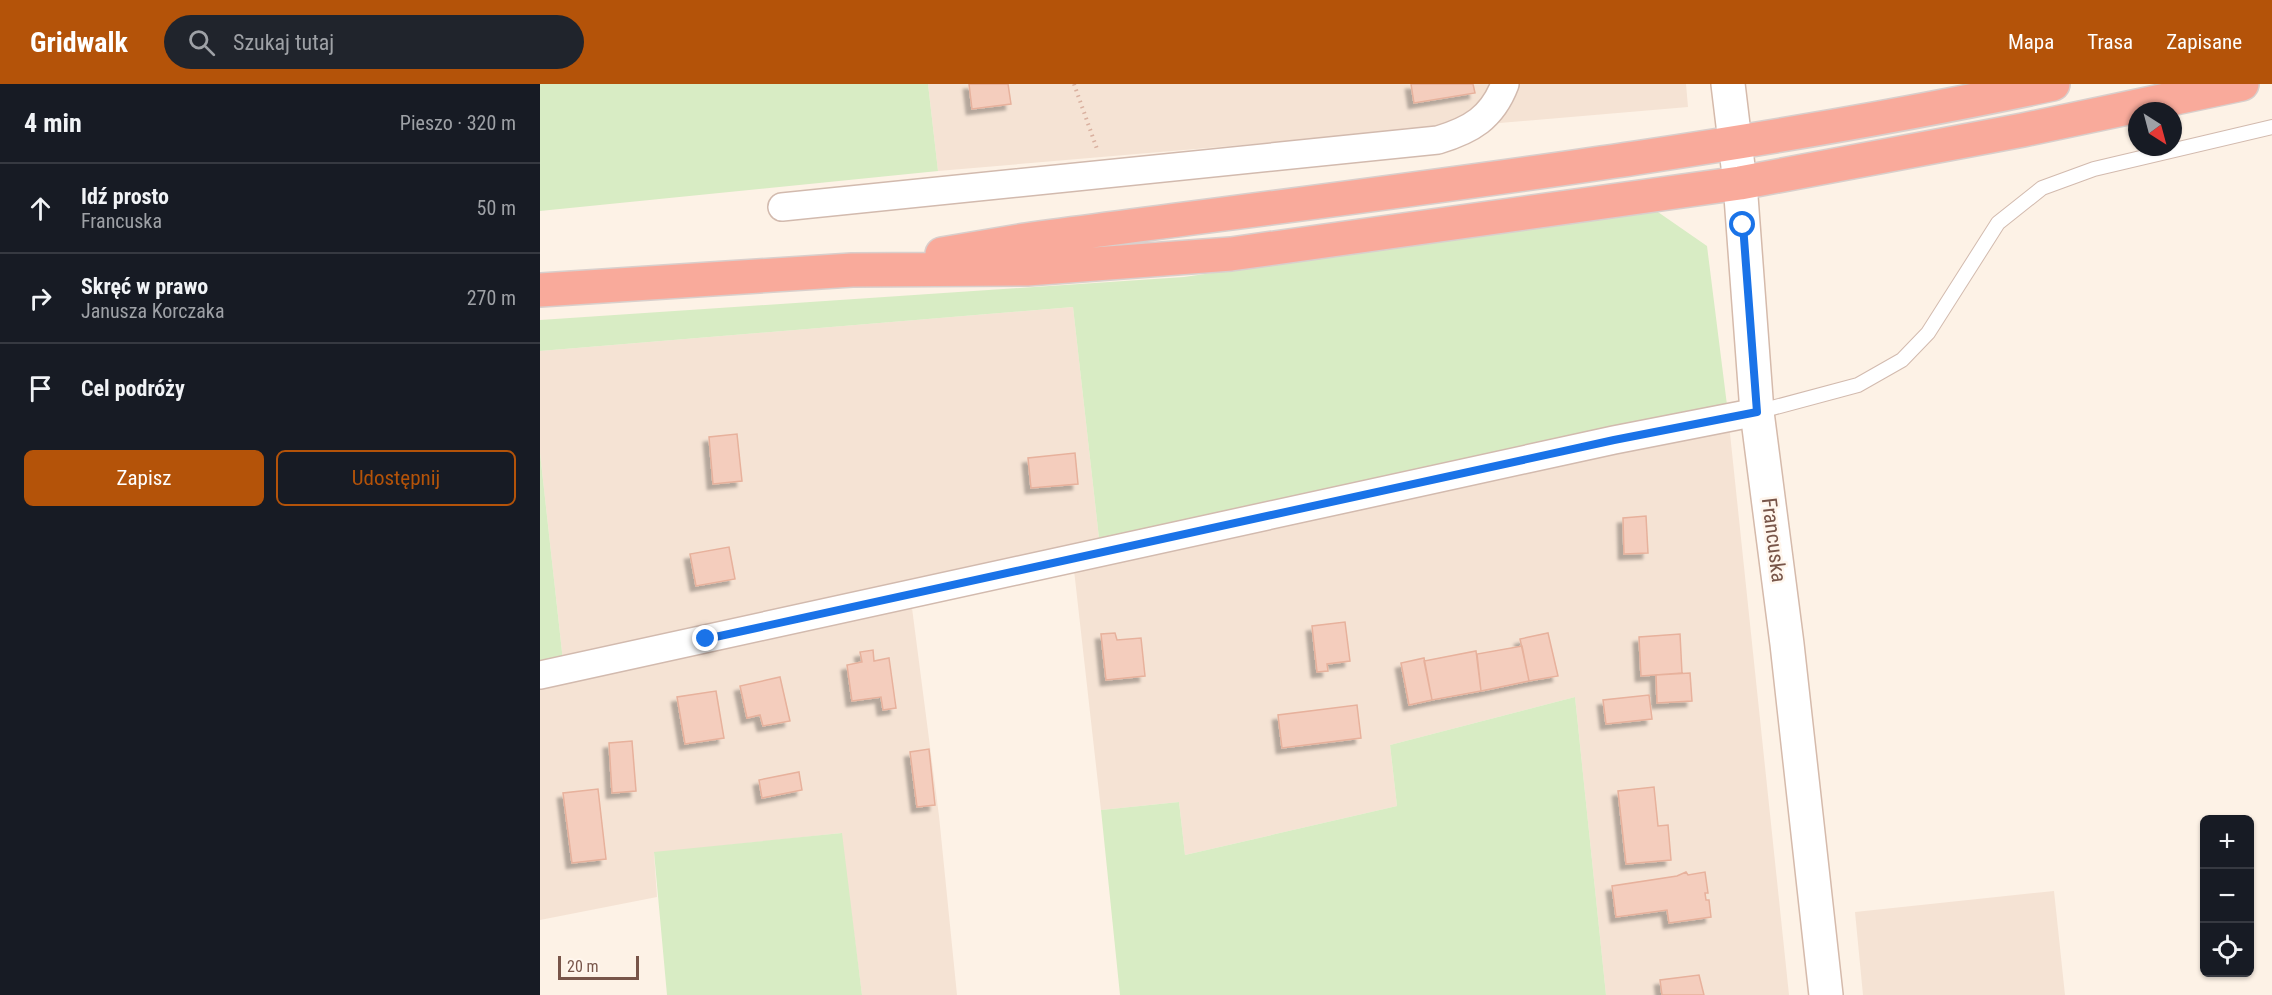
<!DOCTYPE html>
<html lang="pl">
<head>
<meta charset="utf-8">
<style>
  body { margin:0; font-family:"Roboto Condensed",sans-serif; background:#20242c; color:#f1f3f6 }
  .controls { position:absolute; right:18px; bottom:18px; display:grid; overflow:hidden; border-radius:9px; box-shadow:0 2px 4px #0004 }
  .controls button { width:54px; height:54px; display:grid; place-items:center; padding:0; border:0; border-bottom:2px solid #363941; background:#171b24; color:#f1f3f6; font:30px sans-serif }
  .compass { position:absolute; left:1588px; top:18px; width:54px; height:54px; border-radius:50%; background:#171b24; box-shadow:0 2px 4px #0004; rotate:144deg }
  .scale { position:absolute; left:18px; bottom:15px; width:81px; box-sizing:border-box; padding-left:6px; border:3px solid #785549; border-top:0; font-size:16px; line-height:21px; white-space:nowrap; color:#785549; -webkit-text-stroke:4px #fff6ed; paint-order:stroke }
  .stop { position:absolute; width:18px; height:18px; margin:-14px; border:4px solid #1a73e8; border-radius:50%; background:#fff }
  .stop.end { background:#1a73e8; border-color:#fff; box-shadow:0 2px 6px #0008 }
  .list { margin:0; padding:0; list-style:none }
  h2 { display:flex; justify-content:space-between; align-items:center; height:78px; margin:0; padding:0 24px; font-size:26px }
  h2 small { font-size:20px; font-weight:400; color:#9ea1a6 }
  .list li { display:grid; grid-template-columns:39px 1fr auto; gap:18px; align-items:center; box-sizing:border-box; height:90px; padding:0 24px; border-top:2px solid #363941 }
  .list b { display:block; font-size:22px; white-space:nowrap }
  .list p { margin:0; font-size:20px; white-space:nowrap; color:#9ea1a6 }
  .list em { font-size:20px; font-style:normal; color:#9ea1a6 }
  .actions { display:flex; gap:12px; padding:18px 24px }
  .actions a { flex:1; padding:14px 0; border:2px solid #b45309; border-radius:9px; text-align:center; font-size:21px; color:#b45309 }
  .actions .main { background:#b45309; color:#fff }
  .icon { flex:none; width:33px; height:33px; fill:none; stroke:currentColor; stroke-width:2; stroke-linecap:round; stroke-linejoin:round }
  .map { position:relative; flex:none; width:1732px; height:911px; overflow:hidden }
  header { display:flex; align-items:center; gap:36px; box-sizing:border-box; height:84px; padding:0 30px; background:#b45309; color:#fff }
  header strong { font-size:28px }
  nav { display:flex; gap:33px; margin-inline-start:auto; font-size:21px }
  .search { width:420px; height:54px; background:#20242c; display:flex; align-items:center; gap:15px; box-sizing:border-box; padding:0 21px; border-radius:33px; color:#9ea1a6; font-size:22px }
  main { display:flex }
  aside { flex:1; background:#171b24 }
  .map>svg:first-child { display:block }
</style>
</head>
<body>
<header>
<strong>Gridwalk</strong>
<div class="search"><svg class="icon" aria-label="search" viewBox="0 0 24 24"><circle cx="10" cy="10" r="6"/><path d="M15 15l6 6"/></svg>Szukaj tutaj</div>
<nav><a>Mapa</a><a>Trasa</a><a>Zapisane</a></nav>
</header>
<main>
<aside>
<h2>4 min<small>Pieszo · 320 m</small></h2>
<ul class="list">
<li><svg class="icon" aria-label="ahead" viewBox="0 0 24 24"><path d="M12 20V5M6 11l6-6 6 6"/></svg><div><b>Idź prosto</b><p>Francuska</p></div><em>50 m</em></li>
<li><svg class="icon" aria-label="right" viewBox="0 0 24 24"><path d="M7 20v-9h11M14 6l5 5-5 5"/></svg><div><b>Skręć w prawo</b><p>Janusza Korczaka</p></div><em>270 m</em></li>
<li><svg class="icon" aria-label="arrive" viewBox="0 0 24 24"><path d="M6 21V4h12l-3 4 3 4H6"/></svg><div><b>Cel podróży</b></div></li>
</ul>
<div class="actions"><a class="main">Zapisz</a><a>Udostępnij</a></div>
</aside>
<div class="map">
<svg width="1732" height="911" viewBox="0 0 1732 911">
  <defs>
    <filter id="shadow"><feDropShadow dx="-5.5" dy="5.5" stdDeviation="1.5" flood-color="#0004"/></filter>
  </defs>
  <rect width="100%" height="100%" fill="#fdf2e6"/>
  <path fill="#f5e3d4" d="M388 0H1146L1148 23 398 87Z
    M533 223 559 454 1187 321 1249 911H1066L1035 613 850 661 857 722 645 771 639 718 561 726 534 486 372 524 399 732 417 911H322L301 749 114 769 117 813 0 836V582L23 577 0 369V267Z
    M1514 807 1525 911H1323L1315 828Z"/>
  <path fill="#d8ecc4" d="M0 0H388L398 87 0 127Z
    M1115 126 1167 162 1187 321 559 454 533 223 0 267V236L644 193Z
    M0 369 23 577 0 582Z
    M1035 613 1066 911H580L561 726 639 718 645 771 857 722 850 661Z
    M302 749 322 911H127L114 768Z"/>
  <path fill="#f4cdbd" stroke="#e7b19c" stroke-width="1.5" filter="url(#shadow)" d="M429 0H468L471 20 432 25Z
    M871 0H933L935 9 874 19Z
    M197 350 202 397 173 400 169 353Z
    M535 369 538 400 491 404 488 374Z
    M1106 432 1108 469 1084 470 1083 434Z
    M189 463 195 495 156 502 150 470Z
    M805 538 810 577 787 580 788 587 777 588 772 542Z
    M575 549 577 556 601 554 605 592 566 596 561 550Z
    M1008 549 1018 592 989 597 980 555Z
    M1140 550 1142 589 1101 592 1099 553Z
    M982 562 989 597 941 607 937 570Z
    M333 566 334 577 349 574 356 624 343 626 341 613 312 617 307 581 322 578 320 568Z
    M936 567 941 607 892 616 884 577Z
    M884 574 892 616 869 621 861 579Z
    M1150 589 1152 617 1117 619 1116 591Z
    M240 593 250 637 223 642 220 631 207 634 200 602Z
    M176 607 184 654 145 660 137 613Z
    M1109 611 1112 635 1066 640 1063 616Z
    M817 621 821 654 742 664 738 631Z
    M92 657 96 707 72 709 69 659Z
    M389 665 395 721 377 723 370 668Z
    M259 688 262 706 222 714 219 696Z
    M1114 703 1118 742 1128 741 1131 776 1086 780 1078 707Z
    M58 705 66 775 32 779 23 709Z
    M1146 788 1148 791 1165 788 1168 809H1165L1166 816H1169L1171 833 1129 839 1127 826 1076 833 1072 802 1137 792Z
    M1159 891 1164 911H1122L1120 896Z"/>
  <g fill="none" stroke-linecap="round" stroke-linejoin="round">
    <g stroke="#d2baae" stroke-width="16">
      <path id="lane" d="M1217 328 1318 301 1362 276 1388 249 1458 139 1502 104 1554 85 1732 43"/>
    </g>
    <g stroke="#d2baae" stroke-width="30">
      <path id="street" d="M242 123 898 56C931 46 952 34 965 0
        M0 591 1074 356 1217 328"/>
    </g>
    <g stroke="#d5baab" stroke-width="36">
      <path id="secondary" d="M1188 0 1200 99 1217 328 1247 560 1286 911"/>
    </g>
    <g stroke="#d9cfcc" stroke-width="36">
      <path id="highway" d="M402 170 485 156C829 110 1174 72 1513 0
        M0 206 312 186 487 185 691 170 1200 99 1483 46 1702 0"/>
    </g>
    <path stroke="#d9b09f" stroke-width="4" stroke-dasharray="1.5 4.5" stroke-linecap="butt" d="M534 0 557 65"/>
    <use href="#lane" stroke="#fff" stroke-width="14"/>
    <use href="#street" stroke="#fff" stroke-width="27"/>
    <use href="#secondary" stroke="#fff" stroke-width="33"/>
    <use href="#highway" stroke="#f9aa9b" stroke-width="33"/>
  </g>
  <g fill="none" stroke-linecap="round" stroke-linejoin="round">
    <path stroke="#1a73e8" stroke-width="8" d="M166 555 1074 356 1217 328 1203 141"/>
  </g>
  <g text-anchor="middle" stroke-width="5" stroke-linejoin="round" paint-order="stroke">
    <g font-size="21" fill="#785549" stroke="#fff6ed">
      <text transform="translate(1234 456) rotate(83)" y="7">Francuska</text>
    </g>
  </g>
</svg>
<div class="controls">
<button>+</button>
<button>−</button>
<button><svg class="icon" aria-label="locate" viewBox="0 0 24 24"><circle cx="12" cy="12" r="6"/><path d="M12 2v4M12 18v4M2 12h4M18 12h4"/></svg></button>
</div>
<svg class="compass" viewBox="-18 -18 36 36"><path d="M0-13l5 13h-10z" fill="#e53935"/><path d="M0 13l5-13h-10z" fill="#9ea1a6"/></svg>
<div class="scale">20 m</div>
<div class="stop" style="left:1203px;top:141px"></div>
<div class="stop end" style="left:166px;top:555px"></div>
</div>
</main>
</body>
</html>
